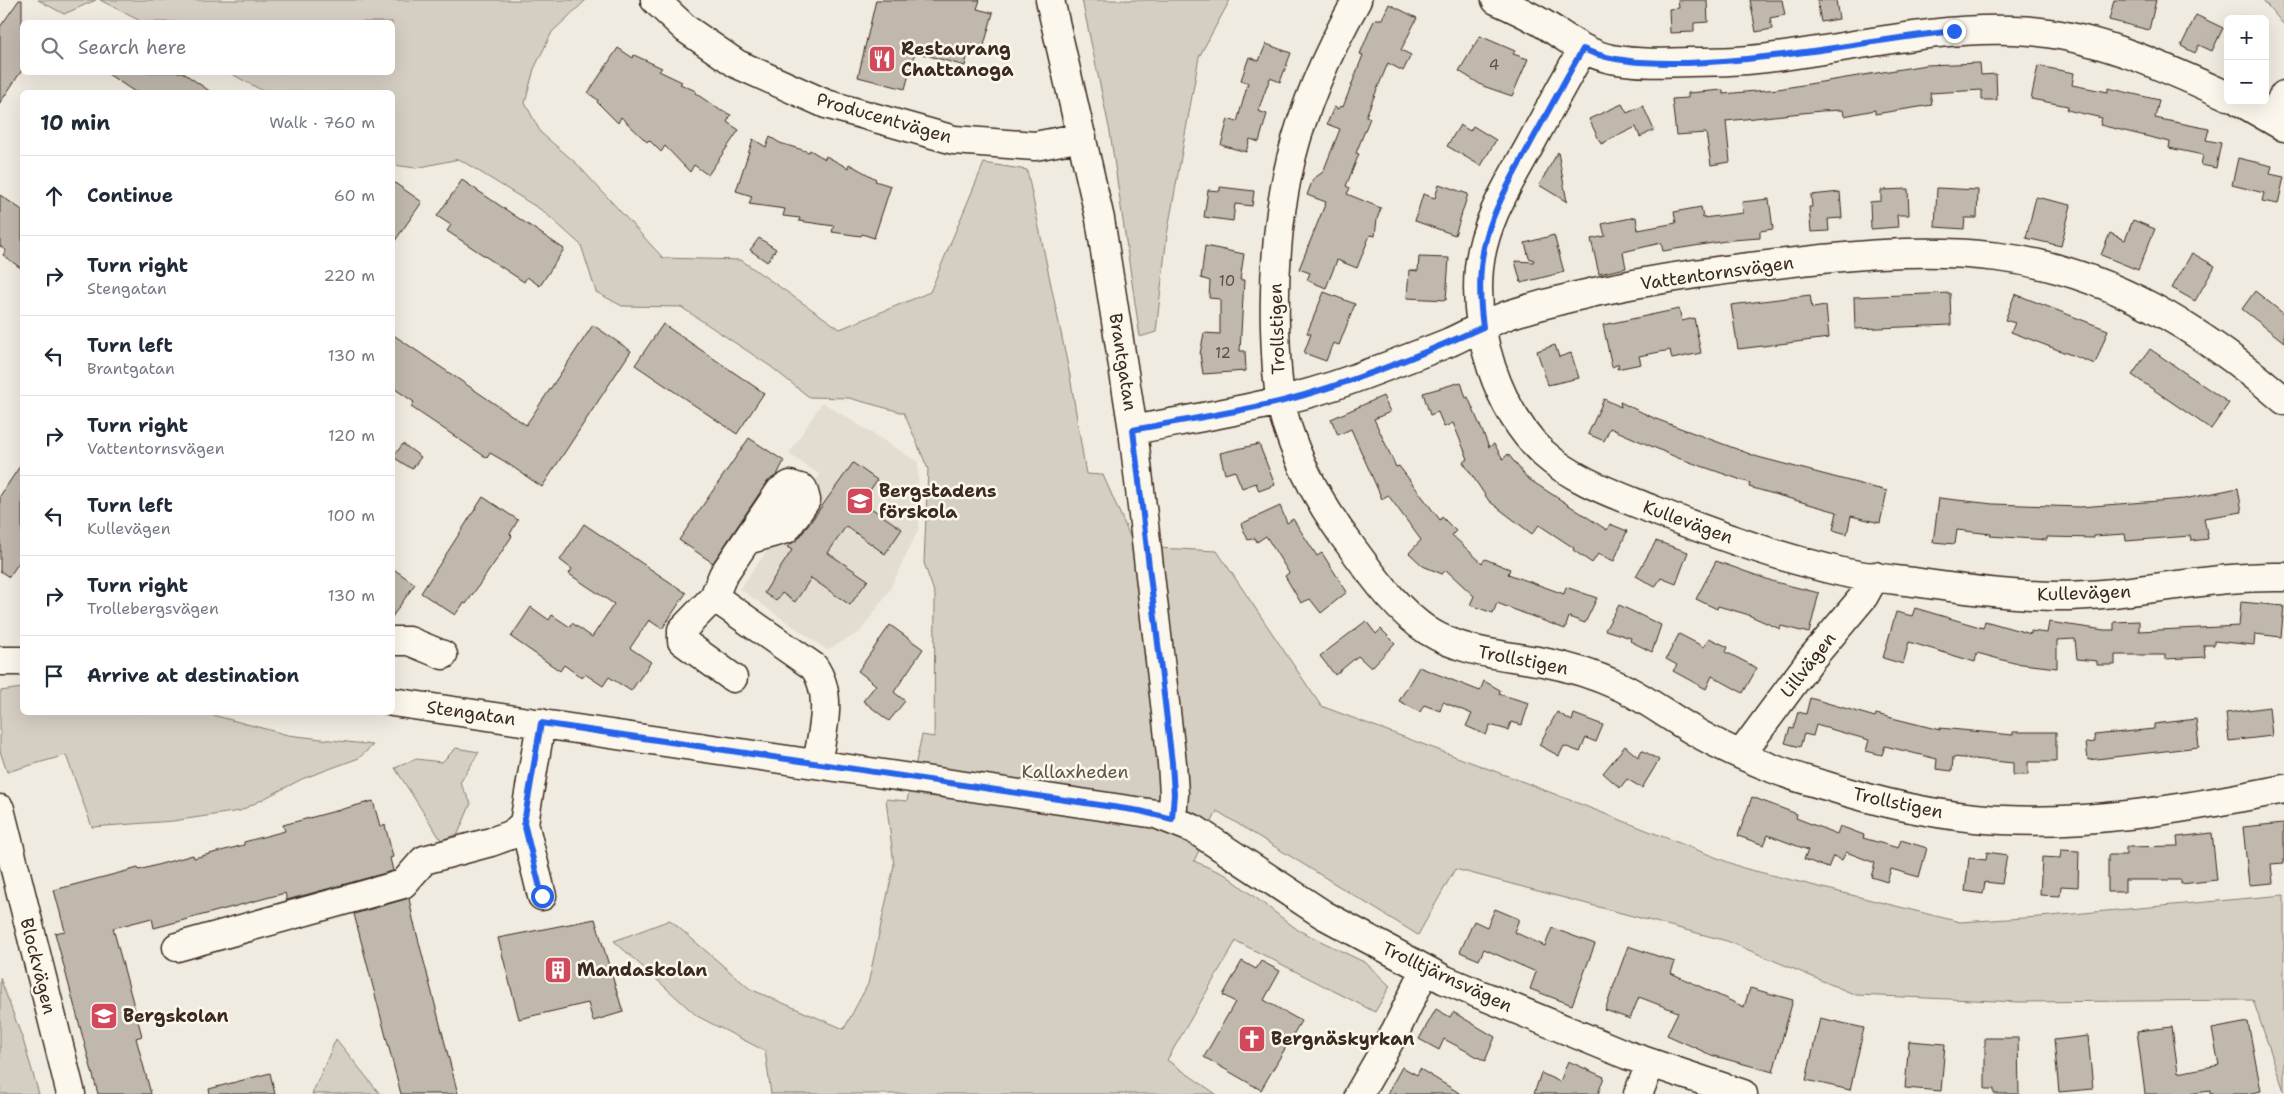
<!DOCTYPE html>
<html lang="en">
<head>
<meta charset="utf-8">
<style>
  body { margin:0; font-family:"Shantell Sans",sans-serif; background:#f6f6f7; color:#1f2937 }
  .controls { position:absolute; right:15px; top:15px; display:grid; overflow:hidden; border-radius:8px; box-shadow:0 5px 20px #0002 }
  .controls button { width:45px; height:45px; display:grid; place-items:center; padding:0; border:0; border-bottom:1px solid #e0e1e3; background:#fff; color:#1f2937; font:25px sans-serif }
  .stop { position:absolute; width:15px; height:15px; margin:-11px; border:4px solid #2563eb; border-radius:50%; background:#fff }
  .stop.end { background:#2563eb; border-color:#fff; box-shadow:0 1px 5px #0008 }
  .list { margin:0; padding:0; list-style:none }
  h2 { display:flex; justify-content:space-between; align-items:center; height:65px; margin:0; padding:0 20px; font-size:21px }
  h2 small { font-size:16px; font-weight:400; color:#747a83 }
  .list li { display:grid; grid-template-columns:32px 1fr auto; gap:15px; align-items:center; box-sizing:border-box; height:80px; padding:0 20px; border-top:1px solid #e0e1e3 }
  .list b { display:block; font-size:19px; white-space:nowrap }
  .list p { margin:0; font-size:16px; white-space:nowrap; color:#747a83 }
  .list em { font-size:16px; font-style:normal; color:#747a83 }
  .icon { flex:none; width:28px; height:28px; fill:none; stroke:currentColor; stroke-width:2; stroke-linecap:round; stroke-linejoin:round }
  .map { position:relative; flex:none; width:2284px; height:1094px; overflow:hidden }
  .search { position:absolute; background:#fff; box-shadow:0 5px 20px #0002; left:20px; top:20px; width:375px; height:55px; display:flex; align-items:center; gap:12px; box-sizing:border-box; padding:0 18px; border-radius:8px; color:#747a83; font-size:19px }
  .panel { position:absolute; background:#fff; box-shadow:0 5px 20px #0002; left:20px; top:90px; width:375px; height:625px; border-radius:8px }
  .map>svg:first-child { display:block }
</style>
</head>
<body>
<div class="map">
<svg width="2284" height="1094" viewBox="0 0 2284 1094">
  <rect width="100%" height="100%" fill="#f0ebe0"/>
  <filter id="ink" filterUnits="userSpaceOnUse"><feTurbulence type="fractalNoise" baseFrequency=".02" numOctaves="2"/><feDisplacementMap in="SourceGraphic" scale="10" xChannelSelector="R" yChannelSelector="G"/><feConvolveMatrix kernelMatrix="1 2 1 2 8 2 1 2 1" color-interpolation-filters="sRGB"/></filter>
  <g filter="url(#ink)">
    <path fill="#e2dcd1" d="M822 402 918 462 919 528 889 591 860 632 827 650 740 589 820 475 789 454Z"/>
    <path fill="#d5cec3" stroke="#887c70" d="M38 0H96L64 14Z
      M100 0H586L552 32 534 69 525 103 541 133 576 163 663 258 741 260 840 329 930 292 984 163 1027 170 1070 376 1086 474 1103 475 1169 625 1158 548 1217 551 1321 706 1529 784 1743 868 1960 922 2039 917 2284 895V1091L2253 1000 2019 1002 1856 995 1727 941 1455 869 1418 935 1217 811 1194 861 1226 875 1298 930 1366 963 1390 986 1375 1012 1236 941 1167 1060 1216 1094H771L765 1051 697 1016 614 941 670 920 750 989 844 1029 868 984 894 865 886 799 907 801 922 735 934 737 935 595 924 563 928 469 904 413 849 398 809 397 770 366 681 307 622 306 596 292 581 245 543 211 459 159 416 168 393 165 392 92H265L230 73 392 72V22H142Z
      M1082 0H1230L1199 57 1167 235 1156 332 1140 337 1110 132Z
      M2263 0H2284V25Z
      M22 688V712L205 713 288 735 373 745 359 758 302 779 240 811 173 821 92 827 66 755 7 772 0 751V691Z
      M456 748 479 752 460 783 471 803 458 834 441 840 395 768 416 759 442 762Z
      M0 978 23 1040 39 1094H0Z
      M336 1039 380 1094H312Z"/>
    <path fill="#c0b8ad" stroke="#3b2a1e" d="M19 0H22V70L0 103V27Z
      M876 0H980L977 9 993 13 981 56 968 53 965 66 915 52 905 89 858 77Z
      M1678 0H1707L1708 22 1694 23V32L1670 33 1669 9 1679 8Z
      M1750 0H1782L1785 15 1770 18 1772 29 1756 32Z
      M1817 0H1836L1839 19 1821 22Z
      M2114 0H2156L2149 30 2109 20Z
      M1389 4 1417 18 1401 50 1411 55 1403 71 1388 63 1366 116 1370 118 1356 153 1359 154 1346 186 1350 188 1347 194 1381 208 1377 219 1375 236 1370 235 1357 268 1337 260 1326 288 1307 280 1310 273 1299 269 1326 202 1307 195 1313 179 1323 172 1340 129 1327 124 1334 107 1338 109 1340 106 1343 107 1363 55 1360 54 1371 27 1375 19H1382Z
      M2196 15 2223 28 2212 51 2199 45 2195 53 2181 46Z
      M1480 36 1515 51 1513 54 1528 59 1512 96 1483 86 1459 71Z
      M1266 44 1291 53 1280 82 1270 78 1258 111 1267 114 1259 142 1250 139 1246 152 1221 145 1228 119 1237 122 1248 83 1241 80 1249 57 1259 61Z
      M618 48 633 58 634 55 662 68 659 71 682 82 680 84 696 91 695 93 720 110 731 115 727 122 739 130 708 175 694 165 690 172 665 146 661 152 649 140 647 142 621 117 618 123 597 102 598 100 588 93Z
      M1980 63 1981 75 1996 74 1997 100H1982V90L1930 93 1932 105 1875 114V110L1844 116 1843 110 1821 111 1726 121 1730 162 1711 165 1706 133 1676 135 1672 99 1688 98V93L1723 90V94L1778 89 1926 65Z
      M2038 66 2074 73 2072 85 2108 92V88L2159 100 2155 118 2209 129 2206 140 2221 143 2216 168 2201 165 2203 155 2169 148 2170 142 2100 125 2102 118 2067 110 2068 106 2031 99Z
      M105 72H182L211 92H135Z
      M1622 104 1627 113 1643 106 1654 130 1640 137 1636 127 1601 144 1589 119Z
      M1460 125 1470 131 1473 126 1496 140 1481 166 1447 146Z
      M770 137 780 143 809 152 810 150 825 159 826 156 848 168 849 164 876 179 875 181 891 186 874 238 862 234 861 236 832 232 834 226 799 221 800 218 783 216 785 209 749 204 752 196 736 191 753 139 766 147Z
      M1558 152 1567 202 1539 185Z
      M2238 158 2272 166 2270 174 2284 177 2278 204 2262 201 2264 193 2232 185Z
      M462 180 564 249 540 286 527 277 524 282 447 231 451 225 437 216Z
      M392 181 422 202 392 245Z
      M1439 184 1468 194 1455 235 1415 221 1423 194 1435 198Z
      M1220 187 1254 191 1252 206 1235 204 1233 221 1204 217 1208 190 1220 191Z
      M1937 188 1978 190 1977 218H1965L1964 229 1935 227Z
      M1908 189 1909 215H1897L1898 227 1871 229 1870 202 1881 201V190Z
      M1840 192 1842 218 1828 219 1829 231 1811 232 1809 207H1812L1811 195Z
      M0 195 22 210V269L3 255 6 250 0 246Z
      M2036 197 2071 205 2061 246 2026 238Z
      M1769 199 1773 229 1760 231V238L1732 240 1663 251 1661 243 1623 252 1626 268 1599 274 1591 239 1605 236 1602 224 1636 217 1638 230 1676 223 1674 212 1701 207 1703 218 1743 213 1742 202Z
      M2133 220 2155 229 2138 270 2101 255 2110 233 2125 240Z
      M1554 235 1564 272 1521 283 1515 261 1533 262 1534 260 1529 258 1525 243Z
      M759 238 776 249 767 262 750 250Z
      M1205 246 1244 254 1240 280H1244L1240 351H1245L1246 371 1203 374 1200 354 1204 333 1220 334V299L1209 298 1210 281 1201 278Z
      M2192 253 2215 266 2195 301 2172 288Z
      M1419 257 1449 258 1446 300 1407 298 1409 270 1418 271Z
      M2255 291 2284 314V342L2242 309Z
      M1324 292 1355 304 1339 345 1333 343 1326 361 1304 353 1311 334 1307 333Z
      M1950 293 1951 325 1855 329 1854 297Z
      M2015 294 2108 330 2095 364 2011 332 2015 323 2005 320Z
      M1810 295 1812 308 1826 306 1829 338 1738 349 1731 305Z
      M1679 309 1682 321 1694 318 1701 353 1672 359 1670 350 1639 356 1641 364 1617 369 1619 364 1612 367 1603 325Z
      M663 324 764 393 737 434 635 365Z
      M593 325 631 351 542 487 504 461 490 453 487 458 438 425 411 407 414 402 392 387V334L526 425Z
      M1555 345 1559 357 1571 353 1579 378 1548 385 1537 351Z
      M2150 349 2229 403 2211 429 2132 375Z
      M1461 382 1466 398 1468 397 1489 447 1494 444 1503 459 1508 454 1527 478 1607 530 1610 524 1627 531 1614 561 1598 554 1592 563 1573 550 1574 548 1539 525 1532 534 1489 501 1463 462 1468 459 1453 423 1444 427 1438 412 1430 415 1423 393Z
      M1383 396 1390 412 1374 419 1396 467 1399 466 1440 520 1442 517 1456 531 1452 535 1482 563 1485 559 1510 569 1508 574 1564 594 1566 587 1597 598 1585 623 1569 617 1565 629 1497 603 1493 613 1470 605 1474 596 1446 570 1442 574 1423 566 1409 553 1421 540 1388 495 1382 499 1351 429 1338 435 1331 419Z
      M1604 399 1621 407 1620 402 1656 419 1758 457 1887 491 1880 523 1851 516 1847 534 1833 530 1837 512 1749 487 1750 483 1678 458 1610 428 1604 441 1588 434Z
      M749 438 784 461 777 475 767 482 713 563 679 540Z
      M403 444 421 457 412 469 393 457Z
      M1259 444 1275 485 1259 491 1256 483 1242 488 1235 471 1225 474 1220 453Z
      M22 463V558L9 577 0 571V496Z
      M853 463 877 480 862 502 902 529 885 554 846 526 828 553 868 580 850 605 811 578 795 602 782 593 776 601 764 593 792 550 787 547 799 538Z
      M2238 488 2242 512 2204 518 2208 539 2191 541 2190 536 2126 541 2125 534 2094 536V538L2047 537V540L1990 536 1991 534 1957 530 1955 544 1933 542 1939 498 1993 504 2080 507 2184 499Z
      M483 497 518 520 510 534 512 536 497 559 466 604 464 603 455 615 421 593Z
      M1280 506 1287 523 1293 519 1317 556 1322 553 1347 592 1321 613 1310 599 1301 603 1285 576 1289 573 1266 536 1257 542 1255 538 1248 540 1241 524Z
      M584 524 686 593 662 629 649 620 630 648 651 662 631 691 609 677 603 686 585 674 582 678 564 665 560 671 511 637 531 607 549 620 552 615 570 627 572 623 592 637 614 604 569 574 572 569 560 560Z
      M1656 541 1688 552 1676 584 1661 578 1655 587 1636 576Z
      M1716 561 1775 582 1819 593 1809 633 1781 626 1780 629 1746 614 1718 606 1717 609 1696 599Z
      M392 568 415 584 392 617Z
      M2241 602 2284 606 2281 637 2255 634 2254 645 2214 641V645H2204L2205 657 2165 659V655H2115V665H2097V661L2077 659 2075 639 2057 640V668L2014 663 1977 653 1975 662 1909 642 1903 664 1883 658 1896 612 1912 616 1915 608 1983 628 1985 621 2031 634V631L2047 633 2049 622 2104 630H2114V622L2139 621V631L2239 626Z
      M1619 605 1661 625 1652 652 1630 641 1631 638 1605 630Z
      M1366 621 1376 634 1381 629 1395 643 1371 668 1358 656 1335 675 1320 656Z
      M890 625 923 649 894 692 905 701 889 721 863 701 876 685 858 671Z
      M1679 634 1704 647 1709 638 1728 647 1726 652 1757 668 1743 693 1712 676 1706 689 1673 671 1677 665 1666 659Z
      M1419 667 1480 691 1484 681 1500 690 1499 694 1529 703 1522 725 1511 722 1508 730 1490 725 1486 735 1466 726 1472 714 1443 702 1440 711 1424 705 1420 712 1399 701Z
      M1810 698 1875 717 1876 714 1940 730V728L2013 735V732H2056V762H2028V775H2013V763L1953 757 1952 771 1936 769 1937 759 1885 746 1882 755 1866 751 1869 740 1816 725 1813 736 1804 734 1800 747 1785 743 1790 728 1793 729 1798 712 1806 714Z
      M2269 707 2272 736 2229 741 2226 713Z
      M1557 712 1572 721 1574 714 1603 725 1596 742 1586 738 1580 752 1564 746 1559 756 1539 745Z
      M2196 719 2199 747 2088 760 2086 743 2095 742 2094 735 2154 729V724Z
      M1625 746 1638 757 1642 750 1659 760 1642 788 1627 779 1620 788 1603 773Z
      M1752 797 1797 814 1796 818 1837 834 1840 826 1864 835 1863 838 1898 848 1901 840 1927 848 1919 877 1891 869 1887 882 1871 877 1875 863 1846 852 1842 860 1833 856 1828 868 1804 859 1808 850 1768 835 1764 845 1738 836Z
      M373 801 380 826 385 825 393 857 390 858 393 871 287 900 285 893 154 928 152 918 113 928 142 1036 136 1038 151 1094H98L55 933 65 931 54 890 138 868 139 870 193 855 194 858 244 845V842L285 831 283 825Z
      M2284 823V863L2271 864 2273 883 2249 885 2243 827Z
      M2212 833 2217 880 2181 884V880H2125V892H2108V855H2126V847L2178 846 2177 837Z
      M2061 850 2079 851 2078 887 2061 886 2060 896 2040 895 2042 857 2060 858Z
      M1987 852 2007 855 2002 884 1985 882 1983 894 1965 891 1969 858 1986 860Z
      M409 898 413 919 458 1094H401L354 914Z
      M1495 909 1519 919 1514 932 1545 946 1552 928 1595 944 1572 1005 1530 989 1536 972 1484 949 1479 960 1460 952 1474 921 1487 927Z
      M595 919 623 1012 593 1021 588 1003 519 1019 498 938Z
      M1628 946 1675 962 1671 973 1744 1007 1750 988 1793 1000 1773 1072 1711 1055 1667 1035 1678 1012 1639 997 1630 1019 1605 1010Z
      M1242 961 1256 969 1261 961 1280 971 1264 1000 1301 1021 1261 1090 1204 1057 1235 1002 1223 995Z
      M1436 1009 1450 1017 1453 1012 1495 1037 1485 1061 1444 1039 1439 1050 1419 1039Z
      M1820 1018 1864 1028 1850 1090 1806 1080Z
      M2248 1022 2261 1091 2247 1094H2210V1091L2188 1094H2145L2137 1031 2172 1027 2178 1073 2219 1065 2212 1029Z
      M2088 1036 2093 1089 2059 1092 2054 1040Z
      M1985 1038H2018L2019 1094H1994V1089H1985Z
      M1909 1041 1945 1044 1941 1091 1905 1088Z
      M1568 1061 1604 1077 1598 1094H1534L1541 1073 1560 1082Z
      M1402 1067 1417 1075 1420 1069 1461 1094H1387Z
      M270 1073 275 1094H210L209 1089Z"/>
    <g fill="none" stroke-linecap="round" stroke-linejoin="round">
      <g stroke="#3b2a1e" stroke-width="31">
        <path id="minor" d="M655 0 686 29 737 64 826 104 954 140 1035 146 1082 137
          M1050 0 1100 219 1133 430 1172 763 1174 794 1172 819
          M1357 0C1294 111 1272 201 1275 328 1276 359 1277 393 1286 423 1300 468 1325 512 1353 549 1375 579 1397 610 1428 631 1463 653 1504 655 1543 662 1569 667 1595 675 1619 686 1645 698 1669 717 1694 731 1719 746 1747 758 1774 769 1791 776 1809 781 1827 786 1874 801 1925 813 1975 818 2077 828 2184 809 2284 789
          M1496 0C1514 8 1531 16 1547 26 1568 39 1587 54 1611 59 1637 64 1665 63 1691 62 1719 62 1747 61 1775 57 1855 47 1932 27 2014 30 2089 32 2160 65 2228 96
          M1583 49C1564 81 1547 113 1530 145 1508 185 1484 222 1479 268 1473 331 1497 409 1543 453 1573 480 1614 494 1651 509 1713 534 1777 557 1842 572 1865 577 1890 579 1914 582 1960 589 2007 595 2054 596 2131 597 2207 575 2284 577
          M2239 101 2284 127
          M2271 119 2284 95
          M1133 430C1207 416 1282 405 1353 379 1385 367 1418 355 1450 342 1470 333 1490 321 1511 314 1594 288 1682 274 1768 265 1845 256 1922 247 1999 257 2109 271 2201 329 2284 400
          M714 597 814 667C834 696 822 732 817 764
          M392 641H409L443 655
          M0 661H22
          M733 678 682 641V630L714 597 723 575 780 491 790 485 803 489 806 500 786 529 747 540
          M392 702 1156 814 1194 829 1324 915 1445 980 1627 1055 1743 1094
          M541 723 524 823 542 896
          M1741 754 1812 658 1864 596 1875 576
          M0 809 71 1094
          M177 947 403 884 424 860 491 842 513 834 524 823
          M1359 1094 1396 1030 1425 970
          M1638 1094 1651 1063"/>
      </g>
      <use href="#minor" stroke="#fbf7ec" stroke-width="28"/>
    </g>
  </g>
  <g fill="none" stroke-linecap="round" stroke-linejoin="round" filter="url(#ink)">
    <path stroke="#2563eb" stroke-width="6" d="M542 896 524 823 541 723 1140 811 1172 819 1174 794 1172 763 1133 430C1183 420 1234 413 1283 401 1351 383 1419 356 1483 327 1472 245 1492 215 1529 146 1547 114 1564 81 1583 49 1616 64 1653 63 1688 63 1778 60 1865 41 1954 31"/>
  </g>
  <defs>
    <g id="restaurant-square" transform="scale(1.4375)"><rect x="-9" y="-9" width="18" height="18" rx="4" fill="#d1495b" stroke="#fbf7ec"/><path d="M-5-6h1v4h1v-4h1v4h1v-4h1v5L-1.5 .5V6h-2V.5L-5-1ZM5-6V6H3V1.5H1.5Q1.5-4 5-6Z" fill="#fff"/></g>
    <g id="school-square" transform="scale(1.4375)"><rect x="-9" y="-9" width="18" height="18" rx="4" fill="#d1495b" stroke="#fbf7ec"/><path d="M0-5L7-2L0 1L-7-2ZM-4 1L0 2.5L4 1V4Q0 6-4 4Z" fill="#fff"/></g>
    <g id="building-square" transform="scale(1.4375)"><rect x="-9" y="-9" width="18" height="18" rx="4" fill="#d1495b" stroke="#fbf7ec"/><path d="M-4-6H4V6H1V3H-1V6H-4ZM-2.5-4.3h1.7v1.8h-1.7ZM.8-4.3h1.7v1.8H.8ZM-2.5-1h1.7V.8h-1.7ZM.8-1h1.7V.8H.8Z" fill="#fff"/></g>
    <g id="church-square" transform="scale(1.4375)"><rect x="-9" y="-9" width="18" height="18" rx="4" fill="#d1495b" stroke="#fbf7ec"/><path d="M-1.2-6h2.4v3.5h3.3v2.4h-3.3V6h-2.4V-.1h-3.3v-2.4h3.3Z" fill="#fff"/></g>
  </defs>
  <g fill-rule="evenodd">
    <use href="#restaurant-square" x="882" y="59"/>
    <use href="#school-square" x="860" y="501"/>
    <use href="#building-square" x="558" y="970"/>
    <use href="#school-square" x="104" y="1016"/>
    <use href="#church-square" x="1252" y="1039"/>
  </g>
  <g text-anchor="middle" stroke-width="5" stroke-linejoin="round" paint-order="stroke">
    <g font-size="15" fill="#5c4e42">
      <text x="1494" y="70">4</text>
      <text x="1227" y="286">10</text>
      <text x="1223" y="358">12</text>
    </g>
    <g font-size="18" font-weight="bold" fill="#3b2a1e" stroke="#fbf7ec" text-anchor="start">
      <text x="901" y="55">Restaurang<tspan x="901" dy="21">Chattanoga</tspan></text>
      <text x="879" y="497">Bergstadens<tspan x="879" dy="21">förskola</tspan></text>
      <text x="577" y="976">Mandaskolan</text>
      <text x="123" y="1022">Bergskolan</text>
      <text x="1271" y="1045">Bergnäskyrkan</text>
    </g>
    <g font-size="18" fill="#3b2a1e" stroke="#fbf7ec">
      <text transform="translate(884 118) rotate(16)" y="6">Producentvägen</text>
      <text transform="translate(1717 273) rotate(-8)" y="6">Vattentornsvägen</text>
      <text transform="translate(1277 329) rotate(-92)" y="6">Trollstigen</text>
      <text transform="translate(1123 362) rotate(81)" y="6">Brantgatan</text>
      <text transform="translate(1688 522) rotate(20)" y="6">Kullevägen</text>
      <text transform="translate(2084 593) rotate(-2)" y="6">Kullevägen</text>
      <text transform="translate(1523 660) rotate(11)" y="6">Trollstigen</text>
      <text transform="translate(1808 665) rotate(-52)" y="6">Lillvägen</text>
      <text transform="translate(471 713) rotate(8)" y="6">Stengatan</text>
      <text transform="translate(1898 803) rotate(12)" y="6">Trollstigen</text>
      <text transform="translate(38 966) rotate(76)" y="6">Blockvägen</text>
      <text transform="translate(1447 977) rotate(25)" y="6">Trolltjärnsvägen</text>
    </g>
    <g font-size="18" fill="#625347" stroke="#fbf7ec">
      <text x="1075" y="778">Kallaxheden</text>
    </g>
  </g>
</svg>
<div class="controls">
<button>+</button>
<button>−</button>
</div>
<div class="stop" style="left:542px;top:896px"></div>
<div class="stop end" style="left:1954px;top:31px"></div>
<div class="search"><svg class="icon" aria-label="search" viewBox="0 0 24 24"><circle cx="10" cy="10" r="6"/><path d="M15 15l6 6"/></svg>Search here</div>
<section class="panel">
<h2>10 min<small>Walk · 760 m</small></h2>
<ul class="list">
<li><svg class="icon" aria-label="ahead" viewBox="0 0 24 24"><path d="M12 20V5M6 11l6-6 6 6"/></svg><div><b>Continue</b></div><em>60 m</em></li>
<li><svg class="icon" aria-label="right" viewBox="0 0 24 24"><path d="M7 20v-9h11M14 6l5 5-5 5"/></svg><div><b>Turn right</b><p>Stengatan</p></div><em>220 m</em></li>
<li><svg class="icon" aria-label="left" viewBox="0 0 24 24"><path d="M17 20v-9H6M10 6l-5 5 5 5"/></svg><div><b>Turn left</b><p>Brantgatan</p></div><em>130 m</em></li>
<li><svg class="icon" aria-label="right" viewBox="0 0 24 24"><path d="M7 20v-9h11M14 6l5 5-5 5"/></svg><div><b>Turn right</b><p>Vattentornsvägen</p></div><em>120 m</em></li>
<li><svg class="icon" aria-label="left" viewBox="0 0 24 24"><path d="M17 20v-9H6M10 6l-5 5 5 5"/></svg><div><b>Turn left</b><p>Kullevägen</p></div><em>100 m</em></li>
<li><svg class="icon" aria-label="right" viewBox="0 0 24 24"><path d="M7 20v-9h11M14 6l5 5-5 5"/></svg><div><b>Turn right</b><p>Trollebergsvägen</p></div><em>130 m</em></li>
<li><svg class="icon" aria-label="arrive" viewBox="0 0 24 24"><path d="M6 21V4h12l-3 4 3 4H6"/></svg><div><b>Arrive at destination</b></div></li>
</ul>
</section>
</div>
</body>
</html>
